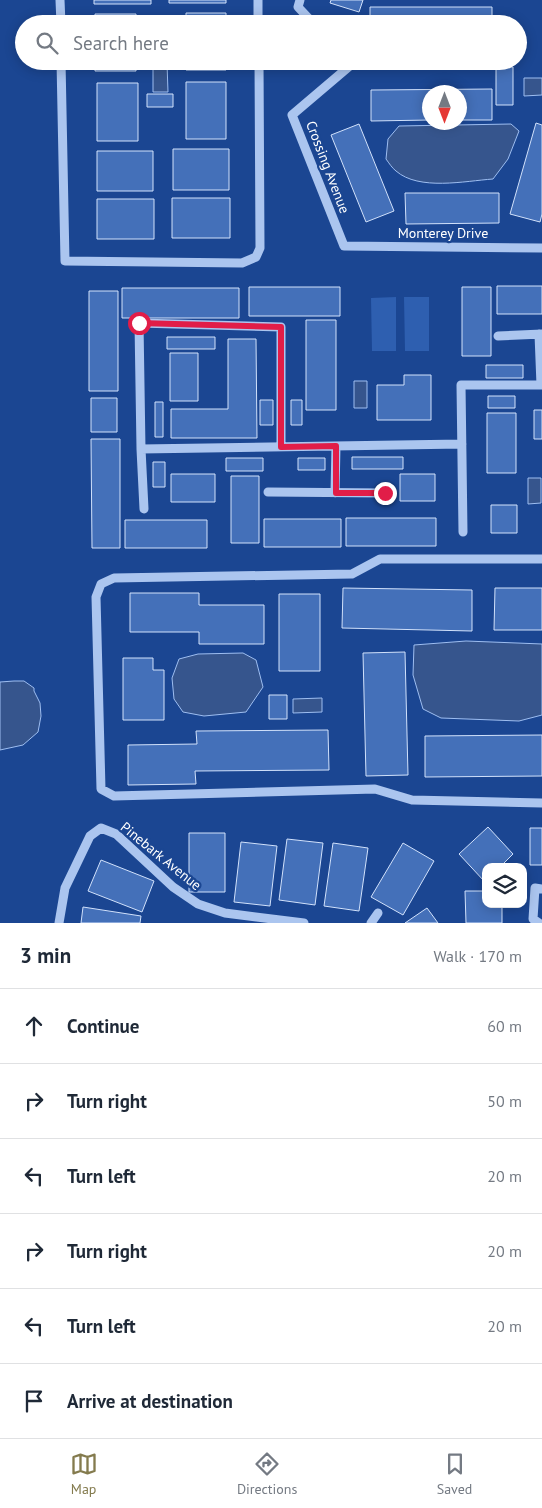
<!DOCTYPE html>
<html lang="en">
<head>
<meta charset="utf-8">
<style>
  body { margin:0; font-family:"PT Sans",sans-serif; background:#f6f6f7; color:#1f2937 }
  .controls { position:absolute; right:15px; bottom:15px; display:grid; overflow:hidden; border-radius:10px; box-shadow:0 2px 12px #0003 }
  .controls button { width:45px; height:45px; display:grid; place-items:center; padding:0; border:0; border-bottom:1px solid #e0e1e3; background:#fff; color:#1f2937; font:25px sans-serif }
  .compass { position:absolute; left:422px; top:85px; width:45px; height:45px; border-radius:50%; background:#fff; box-shadow:0 2px 12px #0003; rotate:180deg }
  .stop { position:absolute; width:15px; height:15px; margin:-11px; border:4px solid #e11d48; border-radius:50%; background:#fff }
  .stop.end { background:#e11d48; border-color:#fff; box-shadow:0 1px 5px #0008 }
  .list { margin:0; padding:0; list-style:none }
  h2 { display:flex; justify-content:space-between; align-items:center; height:65px; margin:0; padding:0 20px; font-size:21px }
  h2 small { font-size:16px; font-weight:400; color:#747a83 }
  .list li { display:grid; grid-template-columns:32px 1fr auto; gap:15px; align-items:center; box-sizing:border-box; height:75px; padding:0 20px; border-top:1px solid #e0e1e3 }
  .list b { display:block; font-size:19px; white-space:nowrap }
  .list em { font-size:16px; font-style:normal; color:#747a83 }
  .icon { flex:none; width:28px; height:28px; fill:none; stroke:currentColor; stroke-width:2; stroke-linecap:round; stroke-linejoin:round }
  .map { position:relative; flex:none; width:542px; height:923px; overflow:hidden }
  .search { position:absolute; background:#fff; box-shadow:0 2px 12px #0003; left:15px; right:15px; top:15px; height:55px; display:flex; align-items:center; gap:12px; box-sizing:border-box; padding:0 18px; border-radius:28px; color:#747a83; font-size:19px }
  .sheet { height:515px; background:#fff }
  nav { display:flex; justify-content:space-around; align-items:center; box-sizing:border-box; height:70px; border-top:1px solid #e0e1e3; background:#fff; font-size:14px; color:#747a83 }
  nav a { display:grid; justify-items:center; gap:2px }
  nav .on { color:#847b4e }
  .map>svg:first-child { display:block }
</style>
</head>
<body>
<div class="map">
<svg width="542" height="923" viewBox="0 0 542 923">
  <rect width="100%" height="100%" fill="#1b4692"/>
  <path fill="#2e5fb0" d="M396 297V351H372L371 298Z
    M404 297H429V351H405Z"/>
  <path fill="#36558d" stroke="#9ebef1" d="M153 63H167L168 92H153Z
    M524 78H542V95L524 96Z
    M511 124 519 131 508 159 493 179C465 181 419 191 396 171 392 168 389 163 386 159L388 139 399 126Z
    M354 381H367V408H354Z
    M528 478H541V503L528 504Z
    M466 641 542 644V715L519 721 441 718 423 709 413 675 414 645Z
    M243 653 256 660 263 687 246 712 204 716 183 712 174 699 172 678 179 659 198 654Z
    M14 681H24L34 688V691L40 703 41 716 38 732 23 745 0 750V682Z
    M322 698V712L293 713V699Z"/>
  <path fill="#4470b9" stroke="#d1e1fb" d="M94 0H151V4H94Z
    M169 0H226V3H169Z
    M331 0H363L359 12 330 3Z
    M370 7H492V24H370Z
    M186 13H226V24H186Z
    M95 14H136V24H95Z
    M95 61H136V71H95Z
    M186 61H226V70H186Z
    M496 67H513V105H496Z
    M186 82H226V139H186Z
    M97 83H138V141H97Z
    M492 89V120H460V92H430V120L371 121V90Z
    M147 94H173V107H147Z
    M536 123 542 125V214L540 222 510 214Z
    M359 124 394 211 366 222 331 135Z
    M173 149H229V190H173Z
    M97 151H153V191H97Z
    M405 193H499V223L406 224Z
    M172 198H230V238H172Z
    M97 199H154V239H97Z
    M497 286H542V314H497Z
    M249 287H340V316H249Z
    M462 287H491V356H462Z
    M122 288H239V318H122Z
    M89 291H118V391H89Z
    M306 320H336V410H306Z
    M167 337H215V349H167Z
    M228 339H256L257 438H171V409H228Z
    M170 353H198V401H170Z
    M486 365H523V378H486Z
    M404 375H431V420H377V385H404Z
    M488 396H515V408H488Z
    M91 398H117V432H91Z
    M260 400H273V425H260Z
    M291 400H302V425H291Z
    M155 402H163V437H155Z
    M534 410H542V439H534Z
    M487 413H516V473H487Z
    M91 439H120V548H92Z
    M352 457H403V469H352Z
    M226 458H263V471H226Z
    M298 458H325V470H298Z
    M153 462H165V487H153Z
    M171 474H215V502H171Z
    M400 474H435V501H400Z
    M231 476H259V543H231Z
    M491 505H517V533H491Z
    M346 518H436V546H346Z
    M264 519H341V547H264Z
    M125 520H207V548H125Z
    M343 588 472 590V631L342 628Z
    M495 588H542V630H494Z
    M130 593H199V605H264V644H199V632H130Z
    M279 594H320V671H279Z
    M405 652 408 775 366 776 363 653Z
    M123 658H153V670H164V720H123Z
    M269 695H287V719H269Z
    M328 730 329 770 195 771 196 784 128 785V745L197 744 196 731Z
    M542 735V776L425 777V736Z
    M488 827 513 854 500 867H486L484 881 459 854Z
    M530 828H542V865H530Z
    M189 833H225V892H189Z
    M287 839 323 843 315 905 279 900Z
    M241 842 277 846 270 906 234 902Z
    M333 843 368 848 359 911 324 906Z
    M403 843 434 861 403 915 371 897Z
    M101 860 154 881 142 912 88 891Z
    M465 891H486V904H502V923H466Z
    M83 907 141 916 140 923H81Z
    M427 908 438 923H405Z"/>
  <g fill="none" stroke-linecap="round" stroke-linejoin="round">
    <path stroke="#abc5ef" stroke-width="9" d="M60 0 61 24
      M258 0V24
      M300 0 298 7 314 24
      M61 61 65 261 242 263 256 257 260 248 259 61
      M350 61 352 64 292 115 344 246 542 248
      M352 64H481
      M539 334 541 385
      M498 336 542 334
      M141 449 462 444
      M268 492 385 493
      M335 493 336 446
      M144 509 141 449 139 323 281 327V447
      M463 532 461 385H542
      M542 559H380L352 574 114 578 101 584 96 597 101 789 114 796 375 789 412 800 542 803
      M59 923 65 888 90 836 101 828 116 834 173 887 198 904 225 913 304 923
      M371 923 378 913
      M539 923 533 919 535 888 542 889"/>
  </g>
  <g fill="none" stroke-linecap="round" stroke-linejoin="round">
    <path stroke="#e11d48" stroke-width="6" d="M139 323 281 327V447L336 446V493H385"/>
  </g>
  <g text-anchor="middle" stroke-width="4.5" stroke-linejoin="round" paint-order="stroke">
    <g font-size="14" fill="#fff" stroke="#1b4692">
      <text transform="translate(328 167) rotate(69)" y="5">Crossing Avenue</text>
      <text x="443" y="238">Monterey Drive</text>
      <text transform="translate(161 856) rotate(39)" y="5">Pinebark Avenue</text>
    </g>
  </g>
</svg>
<div class="controls">
<button><svg class="icon" aria-label="layers" viewBox="0 0 24 24"><path d="M12 4l9 5-9 5-9-5zM3 14l9 5 9-5"/></svg></button>
</div>
<svg class="compass" viewBox="-18 -18 36 36"><path d="M0-13l5 13h-10z" fill="#e53935"/><path d="M0 13l5-13h-10z" fill="#747a83"/></svg>
<div class="stop" style="left:139px;top:323px"></div>
<div class="stop end" style="left:385px;top:493px"></div>
<div class="search"><svg class="icon" aria-label="search" viewBox="0 0 24 24"><circle cx="10" cy="10" r="6"/><path d="M15 15l6 6"/></svg>Search here</div>
</div>
<section class="sheet">
<h2>3 min<small>Walk · 170 m</small></h2>
<ul class="list">
<li><svg class="icon" aria-label="ahead" viewBox="0 0 24 24"><path d="M12 20V5M6 11l6-6 6 6"/></svg><div><b>Continue</b></div><em>60 m</em></li>
<li><svg class="icon" aria-label="right" viewBox="0 0 24 24"><path d="M7 20v-9h11M14 6l5 5-5 5"/></svg><div><b>Turn right</b></div><em>50 m</em></li>
<li><svg class="icon" aria-label="left" viewBox="0 0 24 24"><path d="M17 20v-9H6M10 6l-5 5 5 5"/></svg><div><b>Turn left</b></div><em>20 m</em></li>
<li><svg class="icon" aria-label="right" viewBox="0 0 24 24"><path d="M7 20v-9h11M14 6l5 5-5 5"/></svg><div><b>Turn right</b></div><em>20 m</em></li>
<li><svg class="icon" aria-label="left" viewBox="0 0 24 24"><path d="M17 20v-9H6M10 6l-5 5 5 5"/></svg><div><b>Turn left</b></div><em>20 m</em></li>
<li><svg class="icon" aria-label="arrive" viewBox="0 0 24 24"><path d="M6 21V4h12l-3 4 3 4H6"/></svg><div><b>Arrive at destination</b></div></li>
</ul>
</section>
<nav>
<a class="on"><svg class="icon" aria-label="map" viewBox="0 0 24 24"><path d="M3 6l6-2 6 2 6-2v14l-6 2-6-2-6 2zM9 4v14M15 6v14"/></svg>Map</a>
<a><svg class="icon" aria-label="directions" viewBox="0 0 24 24"><path d="M12 3l9 9-9 9-9-9zM9 14v-3h6M13 9l2 2-2 2"/></svg>Directions</a>
<a><svg class="icon" aria-label="saved" viewBox="0 0 24 24"><path d="M7 4h10v16l-5-4-5 4z"/></svg>Saved</a>
</nav>
</body>
</html>
